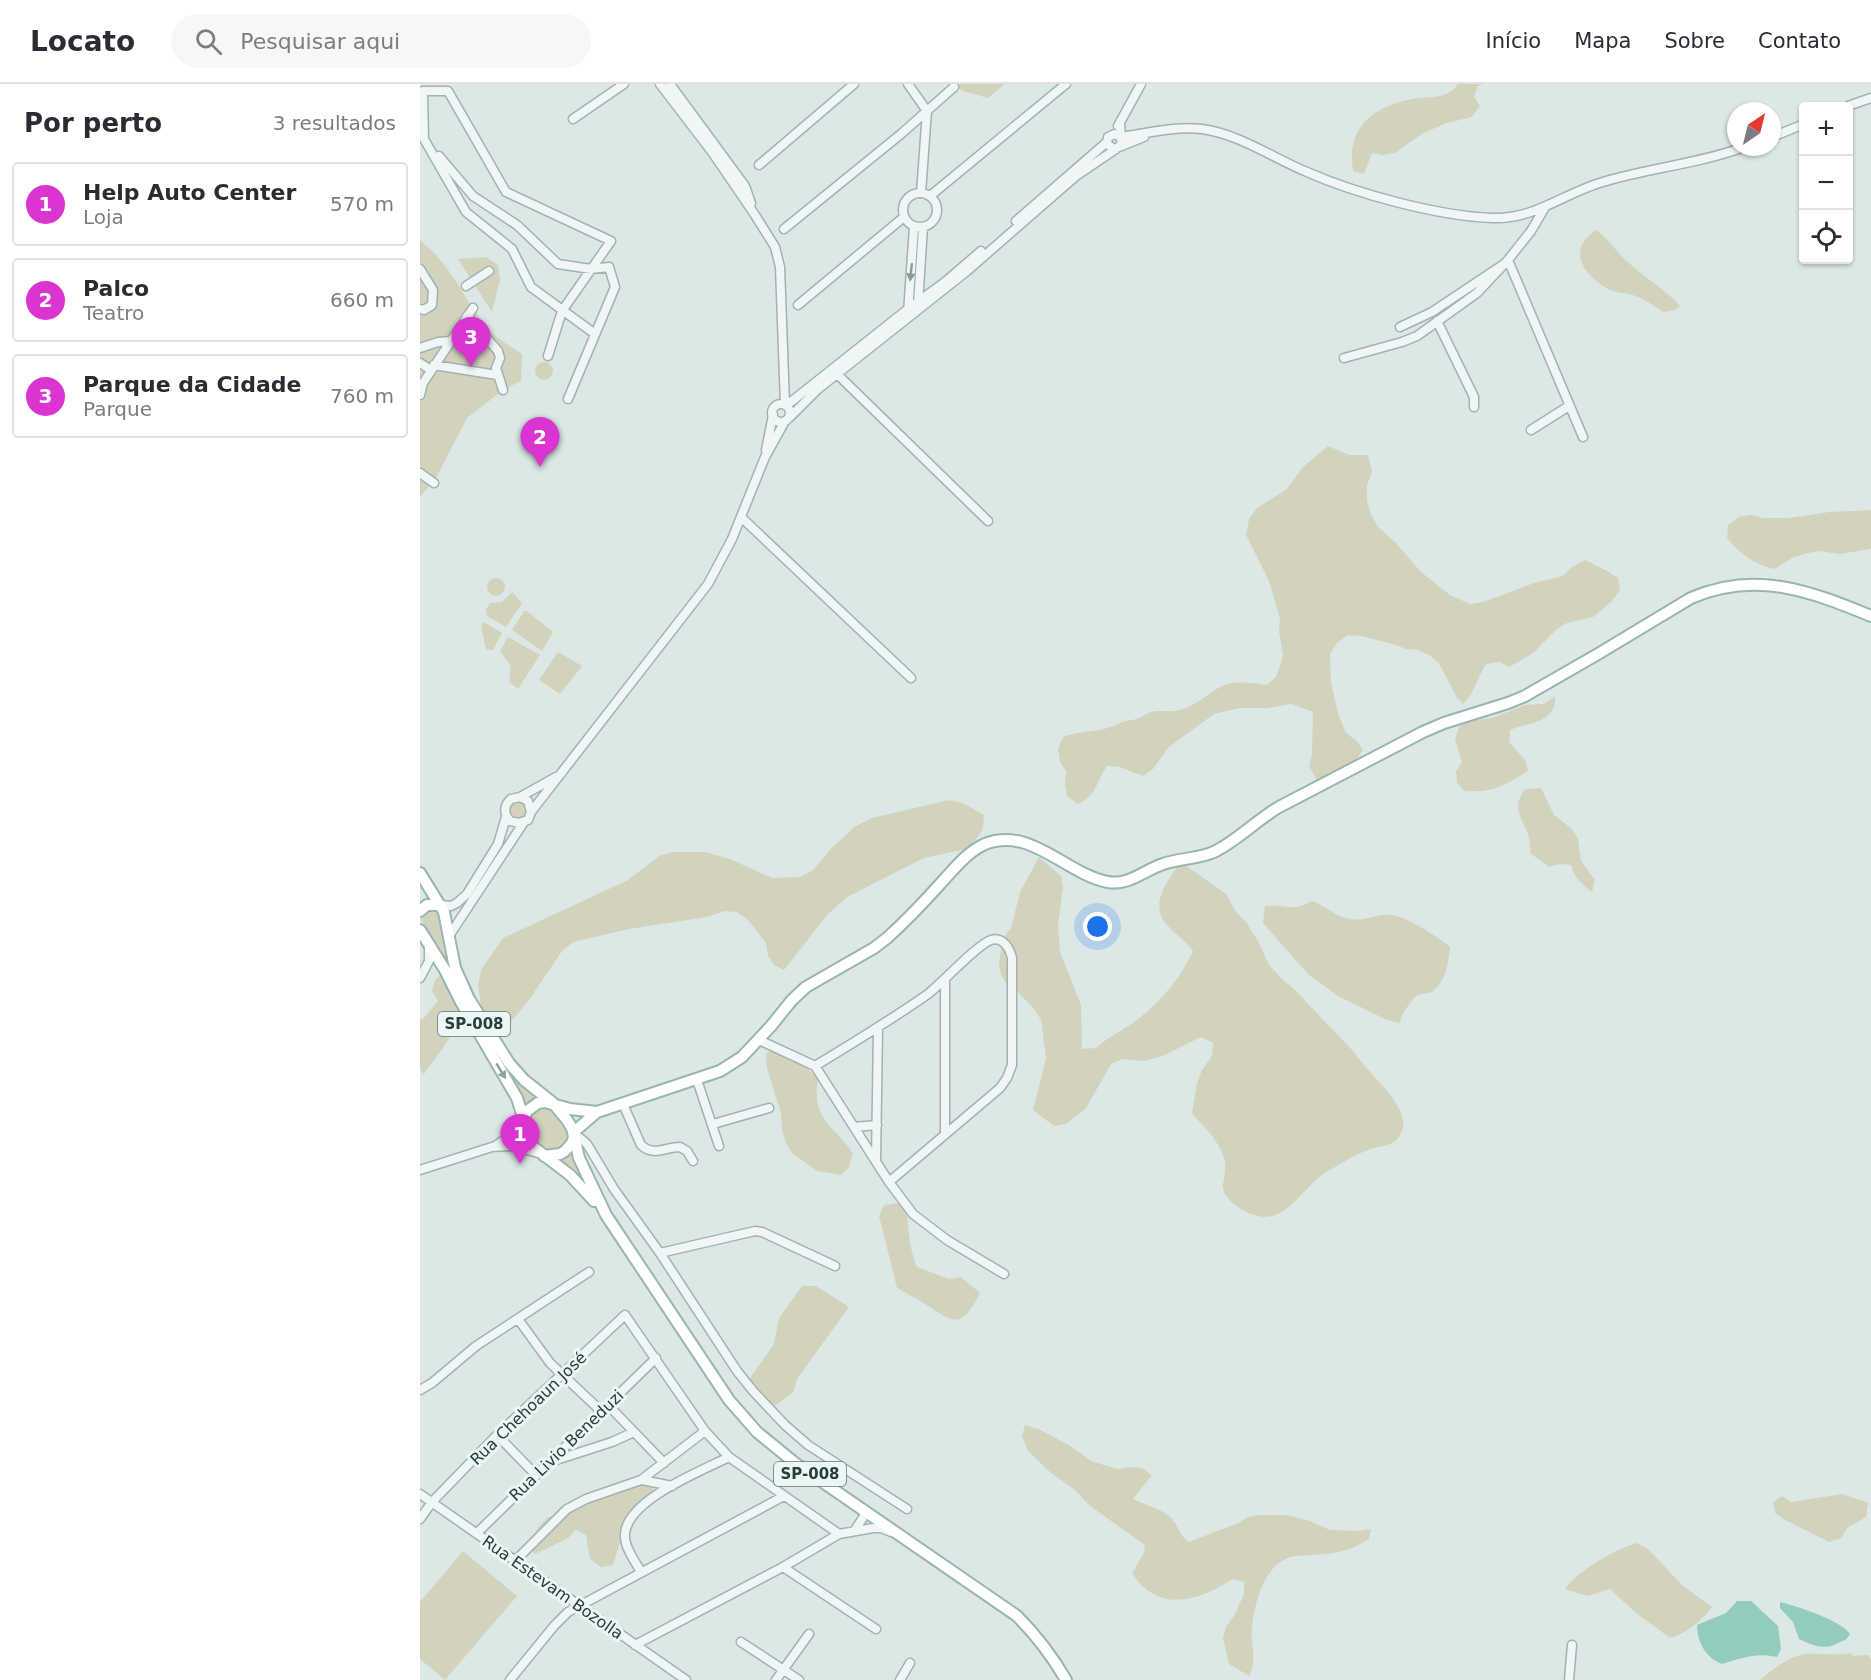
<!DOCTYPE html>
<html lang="pt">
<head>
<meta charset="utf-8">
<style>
  body { margin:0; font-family:"DejaVu Sans",sans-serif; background:#f7f7f7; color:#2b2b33 }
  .controls { position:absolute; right:18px; top:18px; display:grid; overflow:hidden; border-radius:6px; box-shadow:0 2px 4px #0004 }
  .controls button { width:54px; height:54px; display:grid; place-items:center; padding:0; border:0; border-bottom:2px solid #e1e1e2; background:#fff; color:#2b2b33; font:30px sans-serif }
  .compass { position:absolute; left:1307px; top:18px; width:54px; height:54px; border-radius:50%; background:#fff; box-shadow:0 2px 4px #0004; rotate:35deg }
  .you { position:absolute; left:678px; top:843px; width:21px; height:21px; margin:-15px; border:4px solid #fff; border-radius:50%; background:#1a73e8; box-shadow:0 0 0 9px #1a73e833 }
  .badge { display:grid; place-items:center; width:39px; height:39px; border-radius:50%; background:#db34d1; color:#fff; font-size:20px; font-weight:700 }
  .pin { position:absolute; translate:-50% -50px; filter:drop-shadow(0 2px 3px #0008) }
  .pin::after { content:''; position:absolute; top:32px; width:21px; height:18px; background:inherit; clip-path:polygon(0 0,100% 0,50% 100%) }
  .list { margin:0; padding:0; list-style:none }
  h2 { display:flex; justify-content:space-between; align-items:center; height:78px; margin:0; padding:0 24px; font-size:26px }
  h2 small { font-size:20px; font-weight:400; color:#7c7c81 }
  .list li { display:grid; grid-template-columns:39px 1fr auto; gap:18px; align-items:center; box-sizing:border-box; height:84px; margin:0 12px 12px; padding:0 12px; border:2px solid #e1e1e2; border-radius:6px }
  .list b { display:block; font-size:22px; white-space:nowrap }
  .list p { margin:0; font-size:20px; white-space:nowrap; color:#7c7c81 }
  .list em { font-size:20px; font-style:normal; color:#7c7c81 }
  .icon { flex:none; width:33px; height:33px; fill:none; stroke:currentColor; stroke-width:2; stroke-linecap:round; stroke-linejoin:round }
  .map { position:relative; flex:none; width:1451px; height:1596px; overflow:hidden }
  header { display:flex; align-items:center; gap:36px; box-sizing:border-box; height:84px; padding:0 30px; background:#fff; border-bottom:2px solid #e1e1e2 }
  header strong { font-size:28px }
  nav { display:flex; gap:33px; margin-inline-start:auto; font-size:21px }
  .search { width:420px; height:54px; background:#f7f7f7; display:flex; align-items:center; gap:15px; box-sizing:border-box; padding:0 21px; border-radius:33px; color:#7c7c81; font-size:22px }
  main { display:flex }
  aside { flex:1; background:#fff }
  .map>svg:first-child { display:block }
</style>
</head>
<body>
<header>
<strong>Locato</strong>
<div class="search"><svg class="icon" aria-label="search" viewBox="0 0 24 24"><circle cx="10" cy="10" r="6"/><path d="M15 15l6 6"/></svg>Pesquisar aqui</div>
<nav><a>Início</a><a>Mapa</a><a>Sobre</a><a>Contato</a></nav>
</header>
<main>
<aside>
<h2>Por perto<small>3 resultados</small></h2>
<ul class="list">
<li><span class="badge">1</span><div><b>Help Auto Center</b><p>Loja</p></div><em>570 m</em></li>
<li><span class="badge">2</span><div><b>Palco</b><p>Teatro</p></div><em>660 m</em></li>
<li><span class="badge">3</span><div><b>Parque da Cidade</b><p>Parque</p></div><em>760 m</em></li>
</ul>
</aside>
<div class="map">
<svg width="1451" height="1596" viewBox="0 0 1451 1596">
  <rect width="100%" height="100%" fill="#dce8e6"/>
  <path fill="#d3d2bd" d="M530 0H585L568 14 543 7Z
    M1038 0H1064L1058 2 1054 12 1060 22 1052 33 1027 39 1003 49 975 69 963 71 952 69 944 90 933 87C926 44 952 23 992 15 1010 12 1027 16 1038 0Z
    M1176 146C1189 155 1197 169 1209 179 1226 195 1243 203 1260 222L1255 226 1243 228C1233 221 1221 213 1209 210 1201 208 1194 209 1186 204 1162 189 1147 165 1176 146Z
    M0 157C32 179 45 220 71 248 80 257 92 263 102 270L101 297 83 306 47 334 16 394 0 413Z
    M66 173 78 181 80 196 72 228 38 175Z
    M115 287a9 9 0 1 1 18 0a9 9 0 1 1-18 0Z
    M908 362 929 371H948L952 388 947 401V417L951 430 958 443 976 459 1001 488 1030 511 1050 520 1063 518 1114 499 1143 492 1152 483 1165 476 1187 487 1198 494 1200 506 1192 517 1173 533 1147 539 1137 545 1112 570 1089 583 1079 578 1066 580C1057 594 1055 609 1043 620L1036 612 1019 579 1009 571 998 566 986 565 976 561 941 552 928 551 917 559 910 570 911 598 918 630 926 649 937 657 943 666 927 689 904 703 896 695 889 682 892 670 893 628 871 620 847 624H820L794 630 757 657 748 664 733 685 723 692 700 683 687 682C675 699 678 711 658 720L647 712 645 700 646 687 640 678 638 665 643 653C657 648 670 648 684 645 691 643 698 640 705 637 710 636 715 636 719 634 723 633 726 629 731 628 739 626 746 628 754 627 777 624 788 607 807 600 820 596 834 600 847 601L856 593 863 572 859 547 860 535 849 497 826 451 829 435 837 424 867 405 882 384Z
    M1451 426V465L1419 470 1400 467 1388 469 1374 473 1354 485C1333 480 1321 470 1307 454L1308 441 1319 433 1331 431 1343 434H1369L1409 428Z
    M67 503a9 9 0 1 1 18 0a9 9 0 1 1-18 0Z
    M92 508 102 519 86 543 67 532 66 525 70 519 82 518Z
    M104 527H107L133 548 122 567 92 546Z
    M64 538 82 549 73 566 66 565 61 542Z
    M88 553 120 571 98 605 89 598 91 582 80 567Z
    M138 568 162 582 140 610 119 596Z
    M1135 612C1138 638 1108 639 1090 646L1089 658 1105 676 1108 687C1085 701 1073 709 1045 707L1037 699 1036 687 1042 678 1035 655 1039 643 1048 637 1072 634 1105 621 1124 620Z
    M1121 704 1134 731 1152 745 1158 755 1161 777 1175 796 1172 808C1161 800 1155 794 1151 781L1140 780 1129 783 1110 769C1113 739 1086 731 1105 705Z
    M529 716 543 719 564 731 563 744 551 764 504 774 427 813 407 831 364 886 354 881 348 872 346 859 328 836 317 828 304 827 287 833 209 845 153 858 142 867 109 916 90 939 78 941 62 930 58 901 61 886 83 854 208 796 239 772 252 768H285L310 775 352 794 380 793 393 786 410 766 434 743 452 734Z
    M90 727a8 8 0 1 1 16 0a8 8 0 1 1-16 0Z
    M619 773 641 792 643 804 638 841 640 868 661 921 662 965 676 964C689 952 704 946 718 935 741 918 761 893 773 867 765 856 755 850 746 840 729 819 748 796 761 778L806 810 816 828 826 838 838 857 849 881 864 897 874 905 934 968C946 988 992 1023 982 1047 981 1050 977 1056 974 1058 967 1063 956 1062 948 1066 934 1071 921 1080 908 1087 884 1100 867 1142 834 1131 822 1127 802 1115 803 1101 804 1093 806 1086 805 1078 801 1059 785 1043 772 1030L777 999 782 986 792 972 793 959 781 953 743 972 724 977 703 975 691 980 666 1024 646 1040 634 1042 613 1026 626 974 621 936 615 926 598 908 587 901 581 891 579 879 583 854 591 844 600 808Z
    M891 817C905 821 916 833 930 835 944 838 958 829 972 831 985 832 1020 854 1030 863 1029 877 1025 900 1012 908 1008 910 1002 909 998 911 989 917 983 930 979 939L967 936 918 912 888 890 843 839 845 822C864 819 874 829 891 817Z
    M9 826 18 829 20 833 31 887 1 836 2 832Z
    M22 889C26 895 34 902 37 908 49 936 18 970 4 990L0 986V935H3L18 917 12 907 15 896Z
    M355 963 376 973 398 995C391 1038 414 1039 433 1070L429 1083 421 1091 397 1087 372 1069 366 1059 362 1046 361 1029 347 984 346 970Z
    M84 980 122 1015 105 1023Z
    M127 1022C138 1031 146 1041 149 1055L139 1066 126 1068 116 1061 109 1034 119 1024Z
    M152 1065 171 1108 135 1075Z
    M485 1118C489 1140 488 1163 497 1183L529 1195 541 1193 560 1209C540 1249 532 1237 502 1218 494 1213 485 1209 477 1204L459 1132 464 1121Z
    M382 1202H396L429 1223 377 1295 374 1307 356 1321 345 1318 327 1305 330 1294 354 1260 359 1234Z
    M605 1341 618 1345 649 1361 671 1377 697 1385 709 1383 722 1384 732 1391 713 1415C725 1421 743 1425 752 1435 759 1443 760 1453 769 1458L818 1439 828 1433 840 1431H867L890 1437 910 1446 938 1447 951 1445 949 1455C931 1467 914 1470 892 1471 885 1472 877 1471 870 1473 843 1483 835 1518 832 1543 830 1562 838 1573 829 1592L809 1580 803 1554 806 1543 815 1530 824 1510V1498L813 1495C780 1516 739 1531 712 1489L724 1469 725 1461 670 1422 655 1406 630 1388 608 1367 602 1352Z
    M232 1397 234 1416 206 1436 199 1447 200 1459 193 1481 181 1483 170 1475 166 1451 156 1446 148 1454 115 1470 107 1462 119 1442 127 1434 202 1401Z
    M1422 1410 1448 1419 1446 1433 1427 1444 1421 1454 1409 1458 1365 1436 1355 1429 1353 1418 1362 1412 1372 1418Z
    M1217 1459 1228 1465 1263 1502 1292 1523C1281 1537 1267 1549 1250 1554L1216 1529 1190 1505 1167 1512 1145 1505C1158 1487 1195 1465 1217 1459Z
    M43 1467 97 1512 25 1596 0 1575V1518Z
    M1430 1569 1433 1572 1448 1571 1451 1575V1596H1340C1353 1585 1369 1572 1386 1570 1401 1569 1415 1572 1430 1569Z"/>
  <path fill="#93ccbc" d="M1317 1517H1331L1358 1542 1361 1565 1357 1573C1337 1568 1321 1574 1302 1580 1286 1574 1277 1558 1277 1541L1306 1529Z
    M1360 1518C1376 1522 1421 1536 1430 1550 1426 1557 1424 1556 1418 1559 1403 1567 1393 1561 1379 1555L1373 1538 1360 1524Z"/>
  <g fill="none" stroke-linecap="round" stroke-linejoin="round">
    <g stroke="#a1b2b0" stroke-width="11">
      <path id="minor" d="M240 0 292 68 335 131 355 163 360 183 365 321
        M250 0 325 102 331 119
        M488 0 507 27 501 109
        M1428 22 1451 14
        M153 35 204 0
        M700 39 701 53C728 49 755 42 782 45 819 50 853 74 887 88 937 110 1018 132 1072 134 1114 136 1144 109 1183 98 1229 84 1278 80 1324 63
        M698 42 721 0
        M1352 53 1384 40
        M700 62 702 57 699 52 695 50 688 53 687 60 694 65 724 53
        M19 72 53 112 97 141 138 180 171 185 189 183 195 203 148 315
        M339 81 434 0
        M483 126a17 17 0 1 1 34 0a17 17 0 1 1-34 0Z
        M510 112 646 0
        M596 137 687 58
        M364 145 481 50 534 3
        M1088 176 1163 353
        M0 185 13 206 12 221 4 226 0 225
        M46 202 69 187
        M498 220 503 143
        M378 221 484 133
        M488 229 494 143
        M47 232 78 267 80 274 76 284 83 306
        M1017 237 1054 313V323
        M980 243 1012 228 1081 182
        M0 264 18 258 31 257
        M128 272 142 227 191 157 86 108 28 7H3L4 55 46 128 92 165 111 203 175 250
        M924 274 982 258 997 252 1057 209 1088 176 1111 147 1124 125
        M0 279 11 286
        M14 281 77 291
        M417 290 568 437
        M0 311 3 299 53 224
        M352 329a9 9 0 1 1 18 0a9 9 0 1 1-18 0Z
        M367 321 488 225 525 198 561 167
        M370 333 398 305 547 187 656 92 696 65
        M1111 346 1149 322
        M346 366 353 331
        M0 389 14 399
        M321 433 491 594
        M100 713 136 693
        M111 728 108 717 100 713 91 715C84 721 83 729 90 737L99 739 108 736 111 728 288 500 312 455 345 373 365 337
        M20 821 31 822 37 819 47 810 78 760 86 733
        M29 852 104 738
        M0 894 9 877V861
        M339 956 395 982C433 959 471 936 508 910 522 899 558 860 571 856 583 852 590 865 592 874V981L587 994 580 1004 469 1098
        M395 982 469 1098 493 1130 527 1156 584 1190
        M277 996 299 1062
        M203 1020 221 1061C234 1073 245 1063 260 1063L267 1067 273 1077
        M293 1040 349 1024
        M434 1043 457 1041
        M525 1050V896
        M154 1052 160 1054 167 1060 194 1105 240 1169 317 1287 333 1307 365 1341 388 1361 487 1425
        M75 1062 93 1050 103 1036
        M456 1077 458 944
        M0 1086 72 1063 92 1062 118 1069
        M240 1169 335 1147 342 1148 415 1182
        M98 1235 130 1279 181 1327
        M0 1306 12 1299 56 1262 169 1188
        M188 1321 244 1379
        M77 1351 115 1390
        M133 1377 192 1358 214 1348
        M222 1396 252 1402
        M0 1410 266 1596
        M0 1435 12 1418 77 1351 205 1231 285 1347 309 1373 419 1450
        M435 1446 446 1429
        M57 1449 236 1274
        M96 1476 147 1425 166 1415 221 1396 285 1347
        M363 1483 456 1545
        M221 1488C215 1477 204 1463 205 1450 207 1416 281 1387 309 1373
        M321 1558 379 1596
        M215 1561 363 1483 419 1450 453 1444H461L471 1448
        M90 1596 134 1542 148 1528 364 1412
        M356 1596 389 1550
        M480 1596 490 1579
        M1149 1596 1152 1561"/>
    </g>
    <g stroke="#9ab5b0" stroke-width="14">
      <path id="major" d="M0 789 24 828 35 884 49 915 89 979 104 996 133 1019 147 1036 152 1044 159 1074 186 1131 309 1316 337 1348 375 1379 597 1532C617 1552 632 1572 646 1596
        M0 827 7 821H20
        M0 846 25 886 41 918 97 1014 112 1062 150 1091 174 1117
        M103 1036 107 1027 118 1019 125 1018 150 1025 177 1028 300 987 322 973 351 942 372 916 386 903 454 864 467 854C486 837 504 818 521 799 534 785 547 768 565 760 611 742 646 790 688 798 708 802 725 786 743 780 760 774 780 775 796 767 819 755 837 736 859 723L1003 648 1024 639 1088 619 1105 612 1178 570 1271 514C1336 486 1390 507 1451 532
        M124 1072 140 1070 145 1067 152 1059 156 1046 177 1028"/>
    </g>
    <use href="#minor" stroke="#eff6f5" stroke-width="8"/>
    <use href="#major" stroke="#fff" stroke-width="10"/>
  </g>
  <defs><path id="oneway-solid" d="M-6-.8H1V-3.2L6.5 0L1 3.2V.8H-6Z" transform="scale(1.5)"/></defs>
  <use fill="#8a9b98" href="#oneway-solid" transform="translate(491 188) rotate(96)"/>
  <use fill="#92a09e" href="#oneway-solid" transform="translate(81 987) rotate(59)"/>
  <g text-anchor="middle" stroke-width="6" stroke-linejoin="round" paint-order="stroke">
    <g fill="#ecf6f4" stroke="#617773" stroke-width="1.5">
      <rect x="18" y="928" width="72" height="24" rx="4.5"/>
      <rect x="354" y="1378" width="72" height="24" rx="4.5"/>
    </g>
    <g font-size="15" font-weight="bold" fill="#25403c">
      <text x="54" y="945">SP-008</text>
      <text x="390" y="1395">SP-008</text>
    </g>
    <g font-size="16" fill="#25403c" stroke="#ecf6f4">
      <text transform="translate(108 1324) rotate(-44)" y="6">Rua Chehoaun José</text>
      <text transform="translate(146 1361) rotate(-44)" y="6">Rua Livio Beneduzi</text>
      <text transform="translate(133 1503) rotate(35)" y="6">Rua Estevam Bozolla</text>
    </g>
  </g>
</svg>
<div class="controls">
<button>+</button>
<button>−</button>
<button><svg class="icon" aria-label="locate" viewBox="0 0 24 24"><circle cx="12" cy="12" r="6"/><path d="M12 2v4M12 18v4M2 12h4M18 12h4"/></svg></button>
</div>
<svg class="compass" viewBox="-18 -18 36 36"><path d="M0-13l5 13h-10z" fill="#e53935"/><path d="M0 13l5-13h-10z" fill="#7c7c81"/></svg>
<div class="you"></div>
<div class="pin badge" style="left:100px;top:1080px">1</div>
<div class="pin badge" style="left:120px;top:383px">2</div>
<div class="pin badge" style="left:51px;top:283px">3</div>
</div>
</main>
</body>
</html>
